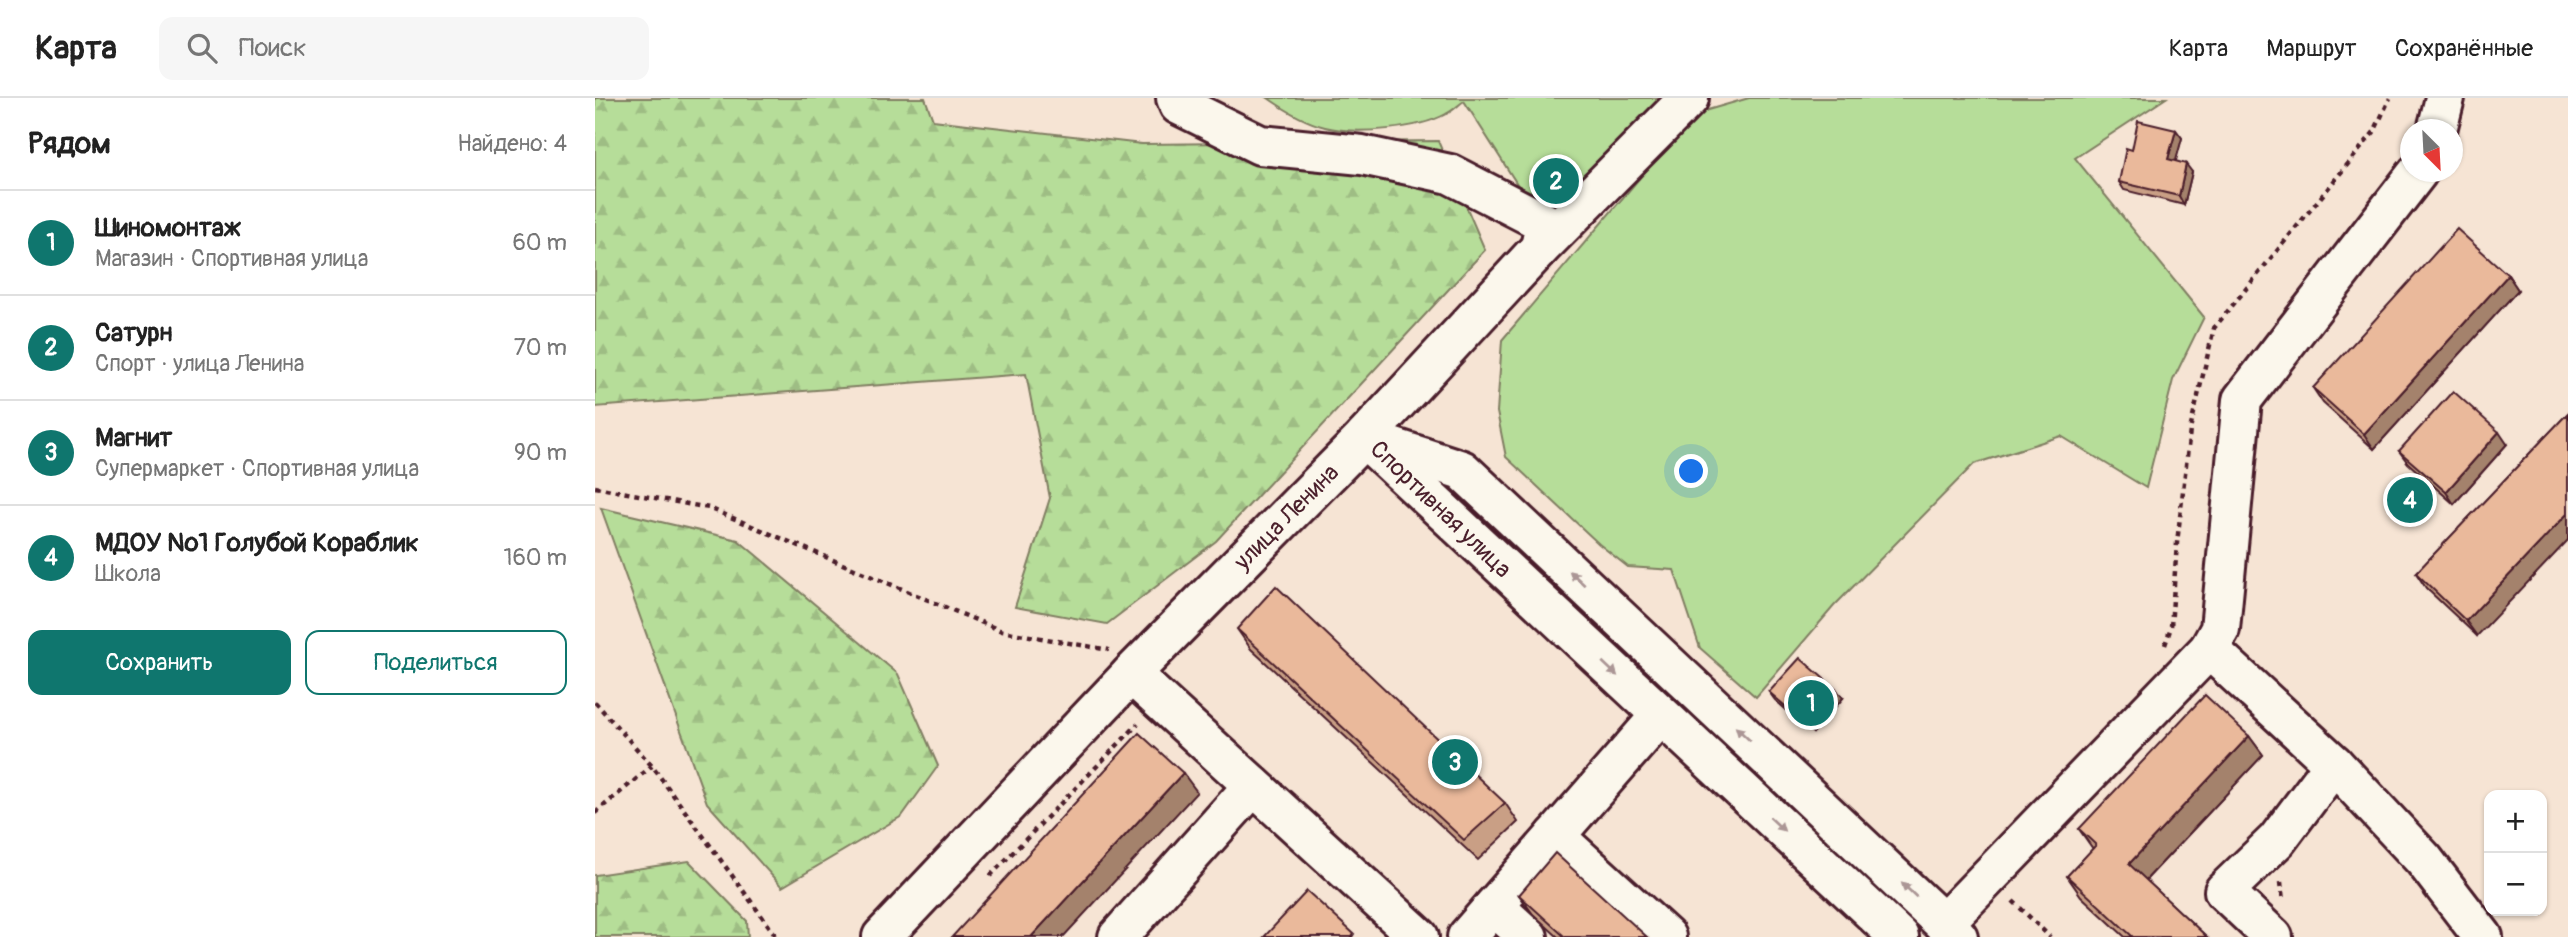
<!DOCTYPE html>
<html lang="ru">
<head>
<meta charset="utf-8">
<style>
  body { margin:0; font-family:Pangolin,sans-serif; background:#f6f6f6; color:#222 }
  .controls { position:absolute; right:21px; bottom:21px; display:grid; overflow:hidden; border-radius:14px; box-shadow:0 2px 5px #0004 }
  .controls button { width:63px; height:63px; display:grid; place-items:center; padding:0; border:0; border-bottom:2px solid #e0e0e0; background:#fff; color:#222; font:35px sans-serif }
  .compass { position:absolute; left:1805px; top:21px; width:63px; height:63px; border-radius:50%; background:#fff; box-shadow:0 2px 5px #0004; rotate:156deg }
  .you { position:absolute; left:1097px; top:374px; width:24px; height:24px; margin:-18px; border:5px solid #fff; border-radius:50%; background:#1a73e8; box-shadow:0 0 0 10px #1a73e833 }
  .badge { display:grid; place-items:center; width:46px; height:46px; border-radius:50%; background:#0f766e; color:#fff; font-size:23px; font-weight:700 }
  .pin { position:absolute; translate:-50% -50%; border:4px solid #fff; box-shadow:0 2px 7px #0006 }
  .list { margin:0; padding:0; list-style:none }
  h2 { display:flex; justify-content:space-between; align-items:center; height:91px; margin:0; padding:0 28px; font-size:30px }
  h2 small { font-size:23px; font-weight:400; color:#767676 }
  .list li { display:grid; grid-template-columns:46px 1fr auto; gap:21px; align-items:center; box-sizing:border-box; height:105px; padding:0 28px; border-top:2px solid #e0e0e0 }
  .list b { display:block; font-size:26px; white-space:nowrap }
  .list p { margin:0; font-size:23px; white-space:nowrap; color:#767676 }
  .list em { font-size:23px; font-style:normal; color:#767676 }
  .actions { display:flex; gap:14px; padding:21px 28px }
  .actions a { flex:1; padding:16px 0; border:2px solid #0f766e; border-radius:14px; text-align:center; font-size:24px; color:#0f766e }
  .actions .main { background:#0f766e; color:#fff }
  .icon { flex:none; width:38px; height:38px; fill:none; stroke:currentColor; stroke-width:2; stroke-linecap:round; stroke-linejoin:round }
  .map { position:relative; flex:none; width:1973px; height:839px; overflow:hidden }
  header { display:flex; align-items:center; gap:42px; box-sizing:border-box; height:98px; padding:0 35px; background:#fff; border-bottom:2px solid #e0e0e0 }
  header strong { font-size:33px }
  nav { display:flex; gap:38px; margin-inline-start:auto; font-size:24px }
  .search { width:490px; height:63px; background:#f6f6f6; display:flex; align-items:center; gap:18px; box-sizing:border-box; padding:0 24px; border-radius:14px; color:#767676; font-size:26px }
  main { display:flex }
  aside { flex:1; background:#fff }
  .map>svg:first-child { display:block }
</style>
</head>
<body>
<header>
<strong>Карта</strong>
<div class="search"><svg class="icon" aria-label="search" viewBox="0 0 24 24"><circle cx="10" cy="10" r="6"/><path d="M15 15l6 6"/></svg>Поиск</div>
<nav><a>Карта</a><a>Маршрут</a><a>Сохранённые</a></nav>
</header>
<main>
<aside>
<h2>Рядом<small>Найдено: 4</small></h2>
<ul class="list">
<li><span class="badge">1</span><div><b>Шиномонтаж</b><p>Магазин · Спортивная улица</p></div><em>60 m</em></li>
<li><span class="badge">2</span><div><b>Сатурн</b><p>Спорт · улица Ленина</p></div><em>70 m</em></li>
<li><span class="badge">3</span><div><b>Магнит</b><p>Супермаркет · Спортивная улица</p></div><em>90 m</em></li>
<li><span class="badge">4</span><div><b>МДОУ №1 Голубой Кораблик</b><p>Школа</p></div><em>160 m</em></li>
</ul>
<div class="actions"><a class="main">Сохранить</a><a>Поделиться</a></div>
</aside>
<div class="map">
<svg width="1973" height="839" viewBox="0 0 1973 839">
  <defs>
    <pattern id="forest-firs" width="22" height="20" patternUnits="userSpaceOnUse" patternTransform="scale(1.75)"><rect width="22" height="20" fill="#b6dd99"/><path d="M5 1l3.5 6h-7zM16 11l3.5 6h-7z" fill="#9ebd84"/></pattern>
  </defs>
  <rect width="100%" height="100%" fill="#f6e4d4"/>
  <filter id="ink" filterUnits="userSpaceOnUse"><feTurbulence type="fractalNoise" baseFrequency=".0143" numOctaves="2"/><feDisplacementMap in="SourceGraphic" scale="14" xChannelSelector="R" yChannelSelector="G"/><feConvolveMatrix kernelMatrix="1 2 1 2 8 2 1 2 1" color-interpolation-filters="sRGB"/></filter>
  <g filter="url(#ink)">
    <path fill="url(#forest-firs)" stroke="#807e62" stroke-width="2" d="M0 0H330L338 22 547 46 843 43 890 152 621 443 512 526 420 509 455 400 431 276 0 309Z
      M6 410 143 442 303 576 343 668 307 718 187 789 112 705Z
      M94 763 152 823 153 839H0V777Z"/>
    <path fill="#b6dd99" stroke="#807e62" stroke-width="2" d="M673 0H1086L952 133 869 3C863 7 858 13 851 16 824 31 761 37 730 29 709 24 690 12 673 0Z
      M1154 0H1571L1480 60 1609 219 1578 282 1551 390 1466 338 1379 366 1239 508 1161 599 1105 550 1079 472 1033 469 1004 446 911 359 902 314 907 242 1099 16Z"/>
    <g fill="none" stroke-linecap="round" stroke-linejoin="round">
      <g stroke="#4a1f2b" stroke-width="44">
        <g id="minor">
          <path d="M581 0 584 7 665 47 767 57 855 76 950 125 945 150"/>
          <path d="M1842 32 1850 0"/>
          <path d="M769 340 867 372 1363 839"/>
          <path d="M778 348 1304 839"/>
          <path d="M1614 551 1625 531 1647 302 1823 74"/>
          <path d="M536 576 824 839"/>
          <path d="M960 738 1071 839"/>
          <path d="M899 808 933 839"/>
          <path d="M1349 825 1614 551 1739 666 1829 762 1888 839"/>
          <path id="s1" d="M287 839 536 576 769 340 945 150 1094 0"/>
          <path d="M523 839 658 688"/>
          <path d="M872 839 1065 618"/>
          <path d="M1678 839 1629 793 1682 742 1739 666"/>
        </g>
      </g>
      <path stroke="#4a1f2b" stroke-width="4.5" stroke-dasharray="5 5" stroke-linecap="butt" d="M0 389 114 410 407 533 514 552
        M1570 547 1576 529 1582 445 1595 332 1619 230 1779 34 1795 0
        M0 604 57 668 182 839
        M0 715 57 668
        M395 778 543 626
        M1686 784 1688 803
        M1418 803 1455 839"/>
      <use href="#minor" stroke="#fbf7ec" stroke-width="38"/>
    </g>
    <path fill="#c99f85" stroke="#4a1f2b" stroke-width="2" d="M1581 32 1587 40 1580 63 1597 74 1589 107 1529 92 1524 84 1537 52Z
      M1913 177 1923 192 1779 351 1728 305 1718 290Z
      M1973 315 1882 538 1831 490 1821 475Z
      M1912 346 1859 406 1813 365 1804 353Z
      M642 531 910 705 923 724 883 762 656 551Z
      M1174 594 1248 600 1218 635 1180 602Z
      M1654 638 1668 657 1551 782 1612 839H1530L1486 798 1472 778 1498 751 1484 731Z
      M924 797 1052 839H963L938 816Z"/>
    <path fill="#a4826c" stroke="#4a1f2b" stroke-width="2" d="M1581 32 1587 40 1579 70 1573 61Z
      M1591 66 1597 74 1589 107 1584 98Z
      M1913 177 1923 192 1779 351 1769 336Z
      M1904 334 1912 346 1859 406 1851 394Z
      M1973 415V442L1882 538 1871 523Z
      M1242 592 1248 600 1218 635 1212 627Z
      M1654 638 1668 657 1547 786 1534 766Z
      M588 675 602 694 468 839H436Z"/>
    <path fill="#eab99b" stroke="#4a1f2b" stroke-width="2" d="M1543 23 1581 32 1573 61 1591 66 1584 98 1524 84 1531 50 1537 52Z
      M1862 131 1913 177 1769 336 1718 290Z
      M1858 293 1904 334 1851 394 1804 353Z
      M1973 315V415L1871 523 1821 475Z
      M681 488 910 705 869 742 642 531Z
      M1205 560 1242 592 1212 627 1174 594Z
      M1610 597 1654 638 1534 766 1612 839H1538L1472 778 1501 747 1484 731Z
      M544 635 588 675 436 839H357Z
      M960 755 1052 839H970L924 797Z
      M712 793 759 836 757 839H669Z"/>
    <defs><path id="oneway-solid" d="M-6-.8H1V-3.2L6.5 0L1 3.2V.8H-6Z" transform="scale(1.75)"/></defs>
    <g fill="#ab9695">
      <use href="#oneway-solid" transform="translate(982 480) rotate(-137)"/>
      <use href="#oneway-solid" transform="translate(1015 571) rotate(43)"/>
      <use href="#oneway-solid" transform="translate(1148 636) rotate(-137)"/>
      <use href="#oneway-solid" transform="translate(1182 726) rotate(43)"/>
      <use href="#oneway-solid" transform="translate(1314 792) rotate(-137)"/>
    </g>
  </g>
  <g text-anchor="middle" stroke-width="7" stroke-linejoin="round" paint-order="stroke">
    <g font-size="24" fill="#4a1f2b" stroke="#fbf7ec">
      <text transform="translate(846 411) rotate(44)" y="8">Спортивная улица</text>
      <text dy="8" stroke="none"><textPath href="#s1" startOffset="583">улица Ленина</textPath></text>
    </g>
  </g>
</svg>
<div class="controls">
<button>+</button>
<button>−</button>
</div>
<svg class="compass" viewBox="-18 -18 36 36"><path d="M0-13l5 13h-10z" fill="#e53935"/><path d="M0 13l5-13h-10z" fill="#767676"/></svg>
<div class="you"></div>
<div class="pin badge" style="left:1216px;top:605px">1</div>
<div class="pin badge" style="left:961px;top:83px">2</div>
<div class="pin badge" style="left:860px;top:664px">3</div>
<div class="pin badge" style="left:1815px;top:402px">4</div>
</div>
</main>
</body>
</html>
